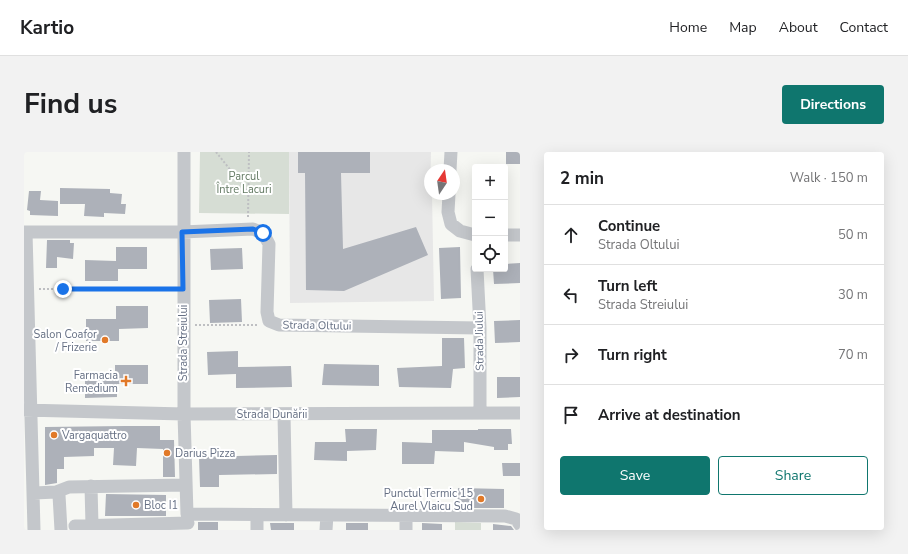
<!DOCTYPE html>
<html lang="en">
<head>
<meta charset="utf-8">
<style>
  body { margin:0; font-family:"Nunito Sans",sans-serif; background:#f2f2f2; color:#202124 }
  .controls { position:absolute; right:12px; top:12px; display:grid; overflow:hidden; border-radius:4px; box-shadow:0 4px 16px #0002 }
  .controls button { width:36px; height:36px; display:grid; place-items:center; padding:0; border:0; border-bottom:1px solid #e0e0e0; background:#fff; color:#202124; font:20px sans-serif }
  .compass { position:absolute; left:400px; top:12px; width:36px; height:36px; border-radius:50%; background:#fff; box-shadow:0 4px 16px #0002; rotate:13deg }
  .stop { position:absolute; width:12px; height:12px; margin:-9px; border:3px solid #1a73e8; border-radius:50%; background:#fff }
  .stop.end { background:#1a73e8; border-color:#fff; box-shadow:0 1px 4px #0008 }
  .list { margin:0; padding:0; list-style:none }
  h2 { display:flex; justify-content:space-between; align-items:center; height:52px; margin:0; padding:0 16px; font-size:17px }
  h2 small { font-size:13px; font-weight:400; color:#757577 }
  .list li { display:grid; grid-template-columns:26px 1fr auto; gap:12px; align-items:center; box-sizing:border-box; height:60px; padding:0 16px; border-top:1px solid #e0e0e0 }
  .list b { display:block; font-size:15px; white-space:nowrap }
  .list p { margin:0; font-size:13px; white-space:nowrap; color:#757577 }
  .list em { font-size:13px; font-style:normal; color:#757577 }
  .actions { display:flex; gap:8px; padding:12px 16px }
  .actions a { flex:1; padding:9px 0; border:1px solid #0f766e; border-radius:4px; text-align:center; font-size:14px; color:#0f766e }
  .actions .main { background:#0f766e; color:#fff }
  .icon { flex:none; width:22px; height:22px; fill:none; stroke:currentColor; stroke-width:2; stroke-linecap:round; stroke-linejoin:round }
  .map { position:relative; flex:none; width:496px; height:378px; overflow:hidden; border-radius:4px }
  header { display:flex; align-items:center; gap:24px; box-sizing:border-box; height:56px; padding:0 20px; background:#fff; border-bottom:1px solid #e0e0e0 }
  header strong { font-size:19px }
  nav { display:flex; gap:22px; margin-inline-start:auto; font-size:14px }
  .intro { display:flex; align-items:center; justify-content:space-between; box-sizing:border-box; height:96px; padding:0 24px }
  h1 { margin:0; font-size:28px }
  .button { padding:10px 18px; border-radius:4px; background:#0f766e; color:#fff; font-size:14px; font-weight:700 }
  main { display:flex; gap:24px; padding:0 24px }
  aside { flex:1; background:#fff; border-radius:4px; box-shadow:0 4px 16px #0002 }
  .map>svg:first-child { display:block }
</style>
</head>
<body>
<header>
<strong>Kartio</strong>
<nav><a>Home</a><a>Map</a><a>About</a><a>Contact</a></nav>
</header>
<div class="intro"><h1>Find us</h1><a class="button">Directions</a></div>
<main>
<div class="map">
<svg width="496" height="378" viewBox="0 0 496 378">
  <rect width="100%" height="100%" fill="#f6f7f3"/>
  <path fill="#e7e7e7" d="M265 0H407L406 42H408L410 149 266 151Z"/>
  <path fill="#d6ddd4" d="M176 0H265V62L175 61Z
    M431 370 457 371V378H431Z"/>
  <path fill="#adb1b9" d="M274 0H346V21H317L319 97 392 75 404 103 320 139 282 138 281 21H274Z
    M482 0H496V12H482Z
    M36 36 86 37V41L98 42 97 52H102L101 62 80 61V65L60 64 61 52H36Z
    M5 39H17L16 48 34 49V64L6 63V59L3 58Z
    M23 88H46V91H50L49 107 33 105V116H22Z
    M92 95H123V117H94V129H61V108L92 109Z
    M436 95 437 146 417 147 415 96Z
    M218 96 219 117 187 118 186 97Z
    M496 111V131L470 132 469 117H481V112Z
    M217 147 218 170 186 171 185 148Z
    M92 154H124V176L95 177V189H62V167H92Z
    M496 168V190L471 191 470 169Z
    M418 186H440L441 216 429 217 427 236 375 235 373 216 418 214Z
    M214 199V215L267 214 268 235 212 236V222L184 223 183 200Z
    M300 212 355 213V234L298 233Z
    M91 213H124V232H93V245L61 246V225H91Z
    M473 225H496V245L473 246Z
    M101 274H136V288H150L151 325H139V297L113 296 112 314 89 313 90 296H70V304L40 305V317H33V331L21 333V275Z
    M321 277H353L352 298 323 299V309L290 308 291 290H322Z
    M454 277H487L488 292H484V298H470V295L440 290V300L411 299 410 312H378V290L408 291V278H454Z
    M253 303V322L195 323V335H176L175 305Z
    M478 311H496V324H479Z
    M434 336 480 337V356H433Z
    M82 342 142 343V364H81Z
    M174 370H194V378H174Z
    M246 371H270V378H247Z
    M322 371H344V378H322Z
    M398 371 418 372V378H398Z
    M469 372 487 374 490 378H469Z"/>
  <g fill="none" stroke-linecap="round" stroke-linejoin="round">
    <path stroke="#bebfc2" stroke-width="2" stroke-dasharray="2 2" stroke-linecap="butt" d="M192 0 224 40
      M224 65 225 0
      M15 137H149
      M171 173H234"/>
    <path stroke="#c4c7cb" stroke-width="13" d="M160 0V262L163 362 481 364 492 367 496 373
      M426 18 427 0
      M425 42 424 60 427 72 436 79 451 83
      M0 80H158L229 77 239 81 245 92 243 160 245 169 255 173 456 176
      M2 80 10 378
      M481 83H496
      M453 117 456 176V261
      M0 258 160 262 496 261
      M260 262 262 363
      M67 334 68 373
      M32 340 35 343 37 378
      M10 341 32 340 45 335 162 333
      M233 363V378
      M382 363V378
      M51 374 164 371
      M302 378 303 363"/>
  </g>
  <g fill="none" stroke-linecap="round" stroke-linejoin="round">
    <path stroke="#1a73e8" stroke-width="5" d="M39 137H159L158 80 229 77 239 81"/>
  </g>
  <g fill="#e17928" stroke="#fff" stroke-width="1.5">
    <circle cx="81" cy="188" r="4"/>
    <path d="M100 223h4v4h4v4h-4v4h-4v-4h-4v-4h4z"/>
    <circle cx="30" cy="283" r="4"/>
    <circle cx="143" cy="301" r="4"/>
    <circle cx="457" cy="347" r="4"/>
    <circle cx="112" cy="353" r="4"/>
  </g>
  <g text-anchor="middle" stroke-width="4" stroke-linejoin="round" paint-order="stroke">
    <g font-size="11" fill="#657b65" stroke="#fff">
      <text x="220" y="28">Parcul<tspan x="220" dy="13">Între Lacuri</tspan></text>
    </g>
    <g font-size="11" fill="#667084" stroke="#fff">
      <text transform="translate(293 173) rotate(1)" y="4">Strada Oltului</text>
      <text transform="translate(455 189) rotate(-91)" y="4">Strada Jiului</text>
      <text transform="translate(159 191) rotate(-90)" y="4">Strada Streiului</text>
      <text x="248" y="266">Strada Dunării</text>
    </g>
    <g font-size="11" fill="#667084" stroke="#fff" text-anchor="end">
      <text x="73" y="186">Salon Coafor<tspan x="73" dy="13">/ Frizerie</tspan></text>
      <text x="94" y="227">Farmacia<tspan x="94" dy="13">Remedium</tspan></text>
      <text x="38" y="287" text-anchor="start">Vargaquattro</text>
      <text x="151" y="305" text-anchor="start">Darius Pizza</text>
      <text x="449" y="345">Punctul Termic 15<tspan x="449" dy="13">Aurel Vlaicu Sud</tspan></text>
      <text x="120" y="357" text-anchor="start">Bloc I1</text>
    </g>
  </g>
</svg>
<div class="controls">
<button>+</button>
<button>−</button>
<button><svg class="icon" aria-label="locate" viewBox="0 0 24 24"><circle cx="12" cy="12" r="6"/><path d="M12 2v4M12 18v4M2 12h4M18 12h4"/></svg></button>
</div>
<svg class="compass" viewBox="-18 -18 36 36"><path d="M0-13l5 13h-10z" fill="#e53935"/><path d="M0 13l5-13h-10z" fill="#757577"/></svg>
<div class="stop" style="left:239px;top:81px"></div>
<div class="stop end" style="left:39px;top:137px"></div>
</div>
<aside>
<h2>2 min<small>Walk · 150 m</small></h2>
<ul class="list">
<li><svg class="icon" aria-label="ahead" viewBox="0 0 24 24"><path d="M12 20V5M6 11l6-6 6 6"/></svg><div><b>Continue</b><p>Strada Oltului</p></div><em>50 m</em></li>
<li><svg class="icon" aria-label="left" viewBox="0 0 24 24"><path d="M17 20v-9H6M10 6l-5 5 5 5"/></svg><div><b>Turn left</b><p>Strada Streiului</p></div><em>30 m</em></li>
<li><svg class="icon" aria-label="right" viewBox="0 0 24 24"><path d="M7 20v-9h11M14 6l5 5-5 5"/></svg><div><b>Turn right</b></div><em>70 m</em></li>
<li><svg class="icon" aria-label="arrive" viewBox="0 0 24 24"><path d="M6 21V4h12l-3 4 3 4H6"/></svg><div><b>Arrive at destination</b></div></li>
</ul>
<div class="actions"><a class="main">Save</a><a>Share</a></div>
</aside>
</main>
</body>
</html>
